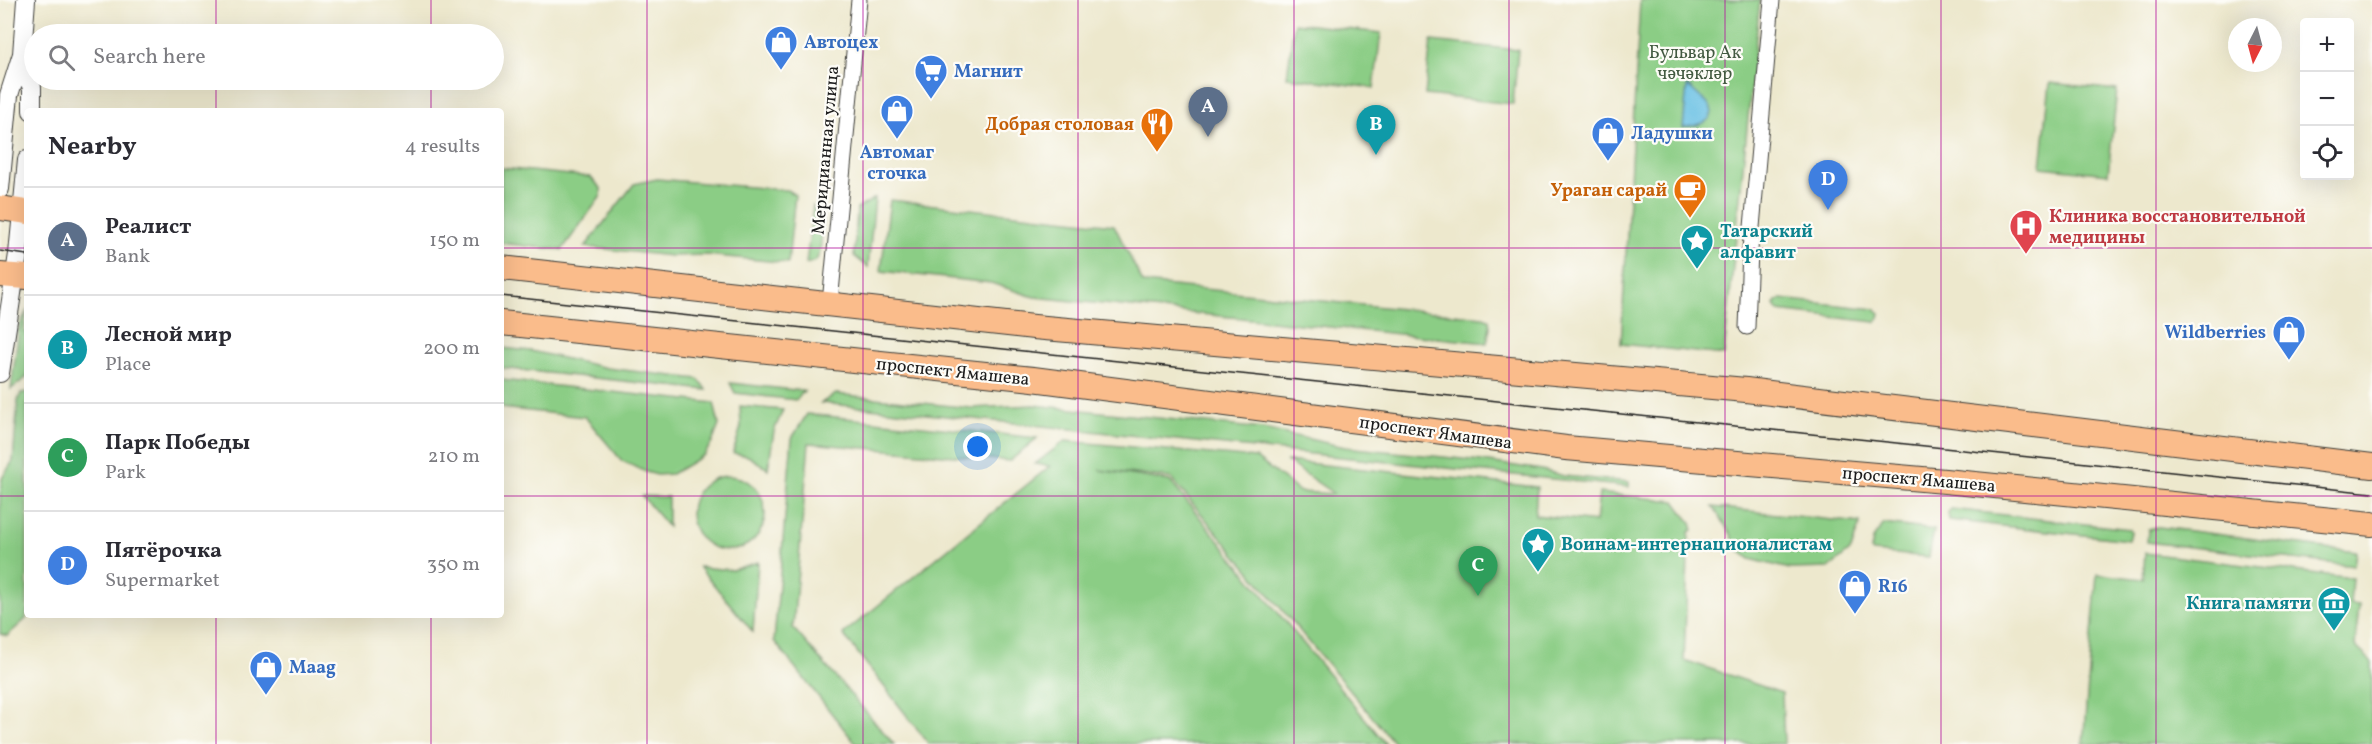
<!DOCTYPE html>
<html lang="en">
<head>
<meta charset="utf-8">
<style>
  body { margin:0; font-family:Vollkorn,serif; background:#f7f7f7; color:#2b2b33 }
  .controls { position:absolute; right:18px; top:18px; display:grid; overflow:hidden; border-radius:6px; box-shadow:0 6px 24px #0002 }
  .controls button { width:54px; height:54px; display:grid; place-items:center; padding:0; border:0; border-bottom:2px solid #e1e1e2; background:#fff; color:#2b2b33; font:30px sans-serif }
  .compass { position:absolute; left:2228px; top:18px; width:54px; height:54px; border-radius:50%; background:#fff; box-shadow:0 6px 24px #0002; rotate:186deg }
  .you { position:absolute; left:978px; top:447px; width:21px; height:21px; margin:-15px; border:4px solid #fff; border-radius:50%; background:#1a73e8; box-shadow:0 0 0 9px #1a73e833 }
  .badge { display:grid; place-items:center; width:39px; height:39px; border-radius:50%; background:#0f766e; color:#fff; font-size:20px; font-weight:700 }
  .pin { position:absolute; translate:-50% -50px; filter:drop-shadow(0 2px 3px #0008) }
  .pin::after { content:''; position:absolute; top:32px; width:21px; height:18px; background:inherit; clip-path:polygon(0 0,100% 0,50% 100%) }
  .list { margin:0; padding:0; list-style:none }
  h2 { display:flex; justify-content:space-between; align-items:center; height:78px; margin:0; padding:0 24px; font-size:26px }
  h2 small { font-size:20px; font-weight:400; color:#7c7c81 }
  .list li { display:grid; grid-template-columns:39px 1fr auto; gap:18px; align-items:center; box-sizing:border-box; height:108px; padding:0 24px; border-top:2px solid #e1e1e2 }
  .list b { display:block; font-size:22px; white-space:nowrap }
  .list p { margin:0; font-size:20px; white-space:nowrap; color:#7c7c81 }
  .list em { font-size:20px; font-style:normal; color:#7c7c81 }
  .icon { flex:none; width:33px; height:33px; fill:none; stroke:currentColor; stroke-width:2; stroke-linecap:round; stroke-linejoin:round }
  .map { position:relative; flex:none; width:2372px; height:744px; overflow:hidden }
  .search { position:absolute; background:#fff; box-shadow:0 6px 24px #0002; left:24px; top:24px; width:480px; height:66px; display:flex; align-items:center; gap:15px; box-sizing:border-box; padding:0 21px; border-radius:33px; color:#7c7c81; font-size:22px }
  .panel { position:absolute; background:#fff; box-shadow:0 6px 24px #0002; left:24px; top:108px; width:480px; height:510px; border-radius:6px }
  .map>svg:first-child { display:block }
</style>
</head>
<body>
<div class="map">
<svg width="2372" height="744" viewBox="0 0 2372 744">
  <rect width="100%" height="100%" fill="#fdfcf7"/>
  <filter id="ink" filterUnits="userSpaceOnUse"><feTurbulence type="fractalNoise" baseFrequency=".0167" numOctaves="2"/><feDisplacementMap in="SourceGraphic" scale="12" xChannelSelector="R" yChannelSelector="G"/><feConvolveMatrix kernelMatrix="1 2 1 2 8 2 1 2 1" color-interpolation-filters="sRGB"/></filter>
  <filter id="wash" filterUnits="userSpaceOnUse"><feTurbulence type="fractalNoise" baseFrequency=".008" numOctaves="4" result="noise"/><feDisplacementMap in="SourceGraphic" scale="24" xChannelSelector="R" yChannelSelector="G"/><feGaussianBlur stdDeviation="1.35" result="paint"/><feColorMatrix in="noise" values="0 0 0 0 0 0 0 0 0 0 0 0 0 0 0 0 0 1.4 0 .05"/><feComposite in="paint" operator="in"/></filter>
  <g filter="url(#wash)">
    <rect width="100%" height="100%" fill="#ede8cd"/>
    <path fill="#8bcd85" stroke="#547450" stroke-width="1.5" d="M1640 0H1760L1724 355 1621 344Z
      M1294 23 1381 33 1374 88 1287 77Z
      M1431 41 1518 50 1513 104 1425 95Z
      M2050 83 2117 90 2108 174 2041 167Z
      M501 168 590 177 601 188V196L562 250 501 243Z
      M657 179 787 190 795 195 788 263 706 255 671 256 585 247 634 184Z
      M875 198 868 267 854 256 857 209Z
      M890 200 1114 225 1143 283 1483 317 1489 319 1490 327 1487 343 1034 297 991 283 881 271Z
      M813 206 823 221 820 252 816 261 806 264Z
      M1781 299 1875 309 1880 313 1879 318 1875 322 1778 311 1774 305 1776 301Z
      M27 310 24 332H27V377L11 389 19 328Z
      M501 348 531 351 607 368 698 379 707 390 501 368Z
      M501 380 714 403 719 425 712 443 704 455 672 474 657 475 646 472 622 461 585 417 501 408Z
      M730 383 804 391 796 400 735 393Z
      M27 392V609L26 619 7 636 0 634V495L2 478 13 461 18 401 21 393Z
      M836 394 971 408 1034 405 1263 429 1345 447 1482 461 1542 470 1564 476 1629 482V487L821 403Z
      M740 406 783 410 774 431 768 469 748 456 733 453 741 427Z
      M807 414 1037 438 1010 461 809 443 793 628 894 744H856L774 641 792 438Z
      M1065 441 1256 458 1300 492 1334 494 1286 461 1537 487 1535 515 1596 522 1599 493 1675 501 1691 523 1693 530 1689 532 1684 660 1782 693 1784 744H1395L1171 478 1099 470 1170 481 1386 744H929L843 634 1050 466 1035 464Z
      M691 513a37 37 0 1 1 74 0a37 37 0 1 1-74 0Z
      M642 496 668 497V527Z
      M1713 507 1860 523 1851 550 1829 568 1790 569 1750 559 1734 546 1731 534Z
      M1951 509 2130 529 2131 533 2128 540 1949 520 1948 513Z
      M1884 524 1934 530 1929 557 1873 552 1871 550 1873 539Z
      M2159 527 2356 552 2354 566 2147 542 2148 530Z
      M2145 553 2352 578 2350 604 2359 605 2355 646 2372 662V744H2083L2097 574 2143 579Z
      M758 562 753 632 699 567 732 570Z"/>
    <path fill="#66bfe4" stroke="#416e80" stroke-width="1.5" d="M1687 85 1710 106 1712 112C1710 125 1695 125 1683 128Z"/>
  </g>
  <g filter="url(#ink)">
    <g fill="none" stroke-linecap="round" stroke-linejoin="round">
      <g stroke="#3b3b37" stroke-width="17">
        <path id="minor" d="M830 303 859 0
          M1747 327 1750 250 1772 0"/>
      </g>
      <g stroke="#3b3b37" stroke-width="20">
        <path id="tertiary" d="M22 55 25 73 32 87V111
          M0 189 9 95 22 54 26 0
          M0 373 18 254 27 160"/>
      </g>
      <g stroke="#3b3b37" stroke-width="26">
        <path id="primary" d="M0 208 27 212
          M501 268 1034 327 1746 390 2372 466
          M0 275 27 277
          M501 323 1033 379 1566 448 1945 481 2372 524"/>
      </g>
      <use href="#minor" stroke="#fff" stroke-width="15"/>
      <use href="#tertiary" stroke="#fff" stroke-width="18"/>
      <use href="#primary" stroke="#fabc8b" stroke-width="24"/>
      <path stroke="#1c1c1c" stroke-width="1.5" d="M0 251 27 255
        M501 296 2372 493"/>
    </g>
  </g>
  <path fill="none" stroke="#b5179e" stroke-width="1.5" stroke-opacity="0.55" d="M216 0V34M431 0V34M647 0V744M863 0V744M1078 0V744M1294 0V744M1509 0V744M1725 0V744M1941 0V744M2156 0V744M216 80V111M431 80V111M0 248H27M501 248H2372M0 496H27M501 496H2372M216 615V744M431 615V744"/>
  <defs>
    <g id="shop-pin" transform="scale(1.725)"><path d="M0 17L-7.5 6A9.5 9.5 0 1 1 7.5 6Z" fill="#3f7fe0" stroke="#fdfcf7"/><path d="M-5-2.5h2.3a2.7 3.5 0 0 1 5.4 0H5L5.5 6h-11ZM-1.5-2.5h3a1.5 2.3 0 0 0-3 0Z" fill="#fff"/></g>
    <g id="supermarket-pin" transform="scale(1.725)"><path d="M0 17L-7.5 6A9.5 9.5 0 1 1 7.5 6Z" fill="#3f7fe0" stroke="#fdfcf7"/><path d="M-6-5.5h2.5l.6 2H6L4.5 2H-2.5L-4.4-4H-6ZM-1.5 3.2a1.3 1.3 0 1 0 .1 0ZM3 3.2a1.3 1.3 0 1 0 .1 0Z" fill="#fff"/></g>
    <g id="restaurant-pin" transform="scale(1.725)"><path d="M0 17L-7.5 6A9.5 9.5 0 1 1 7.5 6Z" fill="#e8710a" stroke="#fdfcf7"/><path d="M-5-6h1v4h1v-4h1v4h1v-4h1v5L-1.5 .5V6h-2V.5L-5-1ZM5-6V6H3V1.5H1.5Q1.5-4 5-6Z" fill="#fff"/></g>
    <g id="cafe-pin" transform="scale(1.725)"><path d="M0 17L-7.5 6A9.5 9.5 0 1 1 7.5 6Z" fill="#e8710a" stroke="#fdfcf7"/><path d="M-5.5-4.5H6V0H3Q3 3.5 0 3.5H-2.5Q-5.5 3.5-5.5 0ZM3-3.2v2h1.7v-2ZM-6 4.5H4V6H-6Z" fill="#fff"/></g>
    <g id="hospital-pin" transform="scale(1.725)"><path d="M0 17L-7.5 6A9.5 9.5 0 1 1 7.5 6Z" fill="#e0444e" stroke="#fdfcf7"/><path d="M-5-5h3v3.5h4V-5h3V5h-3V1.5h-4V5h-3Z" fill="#fff"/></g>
    <g id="sight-pin" transform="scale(1.725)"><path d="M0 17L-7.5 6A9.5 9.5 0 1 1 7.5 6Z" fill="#0f9aa8" stroke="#fdfcf7"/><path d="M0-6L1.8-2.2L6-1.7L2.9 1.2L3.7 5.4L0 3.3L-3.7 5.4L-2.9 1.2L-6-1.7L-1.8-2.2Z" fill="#fff"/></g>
    <g id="museum-pin" transform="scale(1.725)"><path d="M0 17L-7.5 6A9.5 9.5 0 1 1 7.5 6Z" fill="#0f9aa8" stroke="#fdfcf7"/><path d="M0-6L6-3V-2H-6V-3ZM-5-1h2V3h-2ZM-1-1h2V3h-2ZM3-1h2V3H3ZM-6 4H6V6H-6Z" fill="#fff"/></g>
  </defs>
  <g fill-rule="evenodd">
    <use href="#shop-pin" x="781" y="42"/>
    <use href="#supermarket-pin" x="931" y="71"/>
    <use href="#shop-pin" x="897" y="111"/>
    <use href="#restaurant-pin" x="1157" y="124"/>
    <use href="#shop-pin" x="1608" y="133"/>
    <use href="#cafe-pin" x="1690" y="190"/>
    <use href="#hospital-pin" x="2026" y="226"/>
    <use href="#sight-pin" x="1697" y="241"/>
    <use href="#shop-pin" x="2289" y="332"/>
    <use href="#sight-pin" x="1538" y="544"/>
    <use href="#shop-pin" x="1855" y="586"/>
    <use href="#museum-pin" x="2334" y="603"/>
    <use href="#shop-pin" x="266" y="667"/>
  </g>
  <g text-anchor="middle" stroke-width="4.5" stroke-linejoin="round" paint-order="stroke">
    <g font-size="18" font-weight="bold" fill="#366cbe" stroke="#fdfcf7" text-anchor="start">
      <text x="804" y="48">Автоцех</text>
      <text x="954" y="77">Магнит</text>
      <text x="1631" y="139">Ладушки</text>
      <text x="897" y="158" text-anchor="middle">Автомаг<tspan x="897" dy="21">сточка</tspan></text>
      <text x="2266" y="338" text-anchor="end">Wildberries</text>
      <text x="1878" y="592">R16</text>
      <text x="289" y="673">Maag</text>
    </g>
    <g font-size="18" fill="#435a41" stroke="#fdfcf7">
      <text x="1695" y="58">Бульвар Ак<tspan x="1695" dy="21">чәчәкләр</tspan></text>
    </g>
    <g font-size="18" font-weight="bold" fill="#c56008" stroke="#fdfcf7" text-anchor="end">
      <text x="1134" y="130">Добрая столовая</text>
      <text x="1667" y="196">Ураган сарай</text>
    </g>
    <g font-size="18" fill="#1c1c1c" stroke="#fdfcf7">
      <text transform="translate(825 150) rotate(-85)" y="6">Меридианная улица</text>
      <text transform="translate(953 371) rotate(6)" y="6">проспект Ямашева</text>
      <text transform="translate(1436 432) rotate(8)" y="6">проспект Ямашева</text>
      <text transform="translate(1919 479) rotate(5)" y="6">проспект Ямашева</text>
    </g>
    <g font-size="18" font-weight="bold" fill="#be3a42" stroke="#fdfcf7" text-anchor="start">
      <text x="2049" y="222">Клиника восстановительной<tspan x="2049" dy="21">медицины</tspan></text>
    </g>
    <g font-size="18" font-weight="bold" fill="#0d838f" stroke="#fdfcf7" text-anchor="start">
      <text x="1720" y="237">Татарский<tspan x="1720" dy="21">алфавит</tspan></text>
      <text x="1561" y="550">Воинам-интернационалистам</text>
      <text x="2311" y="609" text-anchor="end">Книга памяти</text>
    </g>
  </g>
</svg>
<div class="controls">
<button>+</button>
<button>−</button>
<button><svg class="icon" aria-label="locate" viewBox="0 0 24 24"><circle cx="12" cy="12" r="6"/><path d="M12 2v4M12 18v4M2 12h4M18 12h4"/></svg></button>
</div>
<svg class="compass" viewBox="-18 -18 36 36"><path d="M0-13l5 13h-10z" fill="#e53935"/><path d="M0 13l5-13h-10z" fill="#7c7c81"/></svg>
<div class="you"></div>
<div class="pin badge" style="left:1208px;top:137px;background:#5c6f8a">A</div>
<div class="pin badge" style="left:1376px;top:155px;background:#0f9aa8">B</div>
<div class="pin badge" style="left:1478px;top:596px;background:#2e9e5b">C</div>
<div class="pin badge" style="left:1828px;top:210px;background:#3f7fe0">D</div>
<div class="search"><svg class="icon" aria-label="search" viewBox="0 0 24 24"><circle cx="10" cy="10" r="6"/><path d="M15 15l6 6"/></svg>Search here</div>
<section class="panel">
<h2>Nearby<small>4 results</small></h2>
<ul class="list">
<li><span class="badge" style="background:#5c6f8a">A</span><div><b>Реалист</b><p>Bank</p></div><em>150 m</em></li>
<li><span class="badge" style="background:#0f9aa8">B</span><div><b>Лесной мир</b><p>Place</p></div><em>200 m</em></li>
<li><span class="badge" style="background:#2e9e5b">C</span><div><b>Парк Победы</b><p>Park</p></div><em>210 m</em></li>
<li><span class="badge" style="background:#3f7fe0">D</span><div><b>Пятёрочка</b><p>Supermarket</p></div><em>350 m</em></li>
</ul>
</section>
</div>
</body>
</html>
